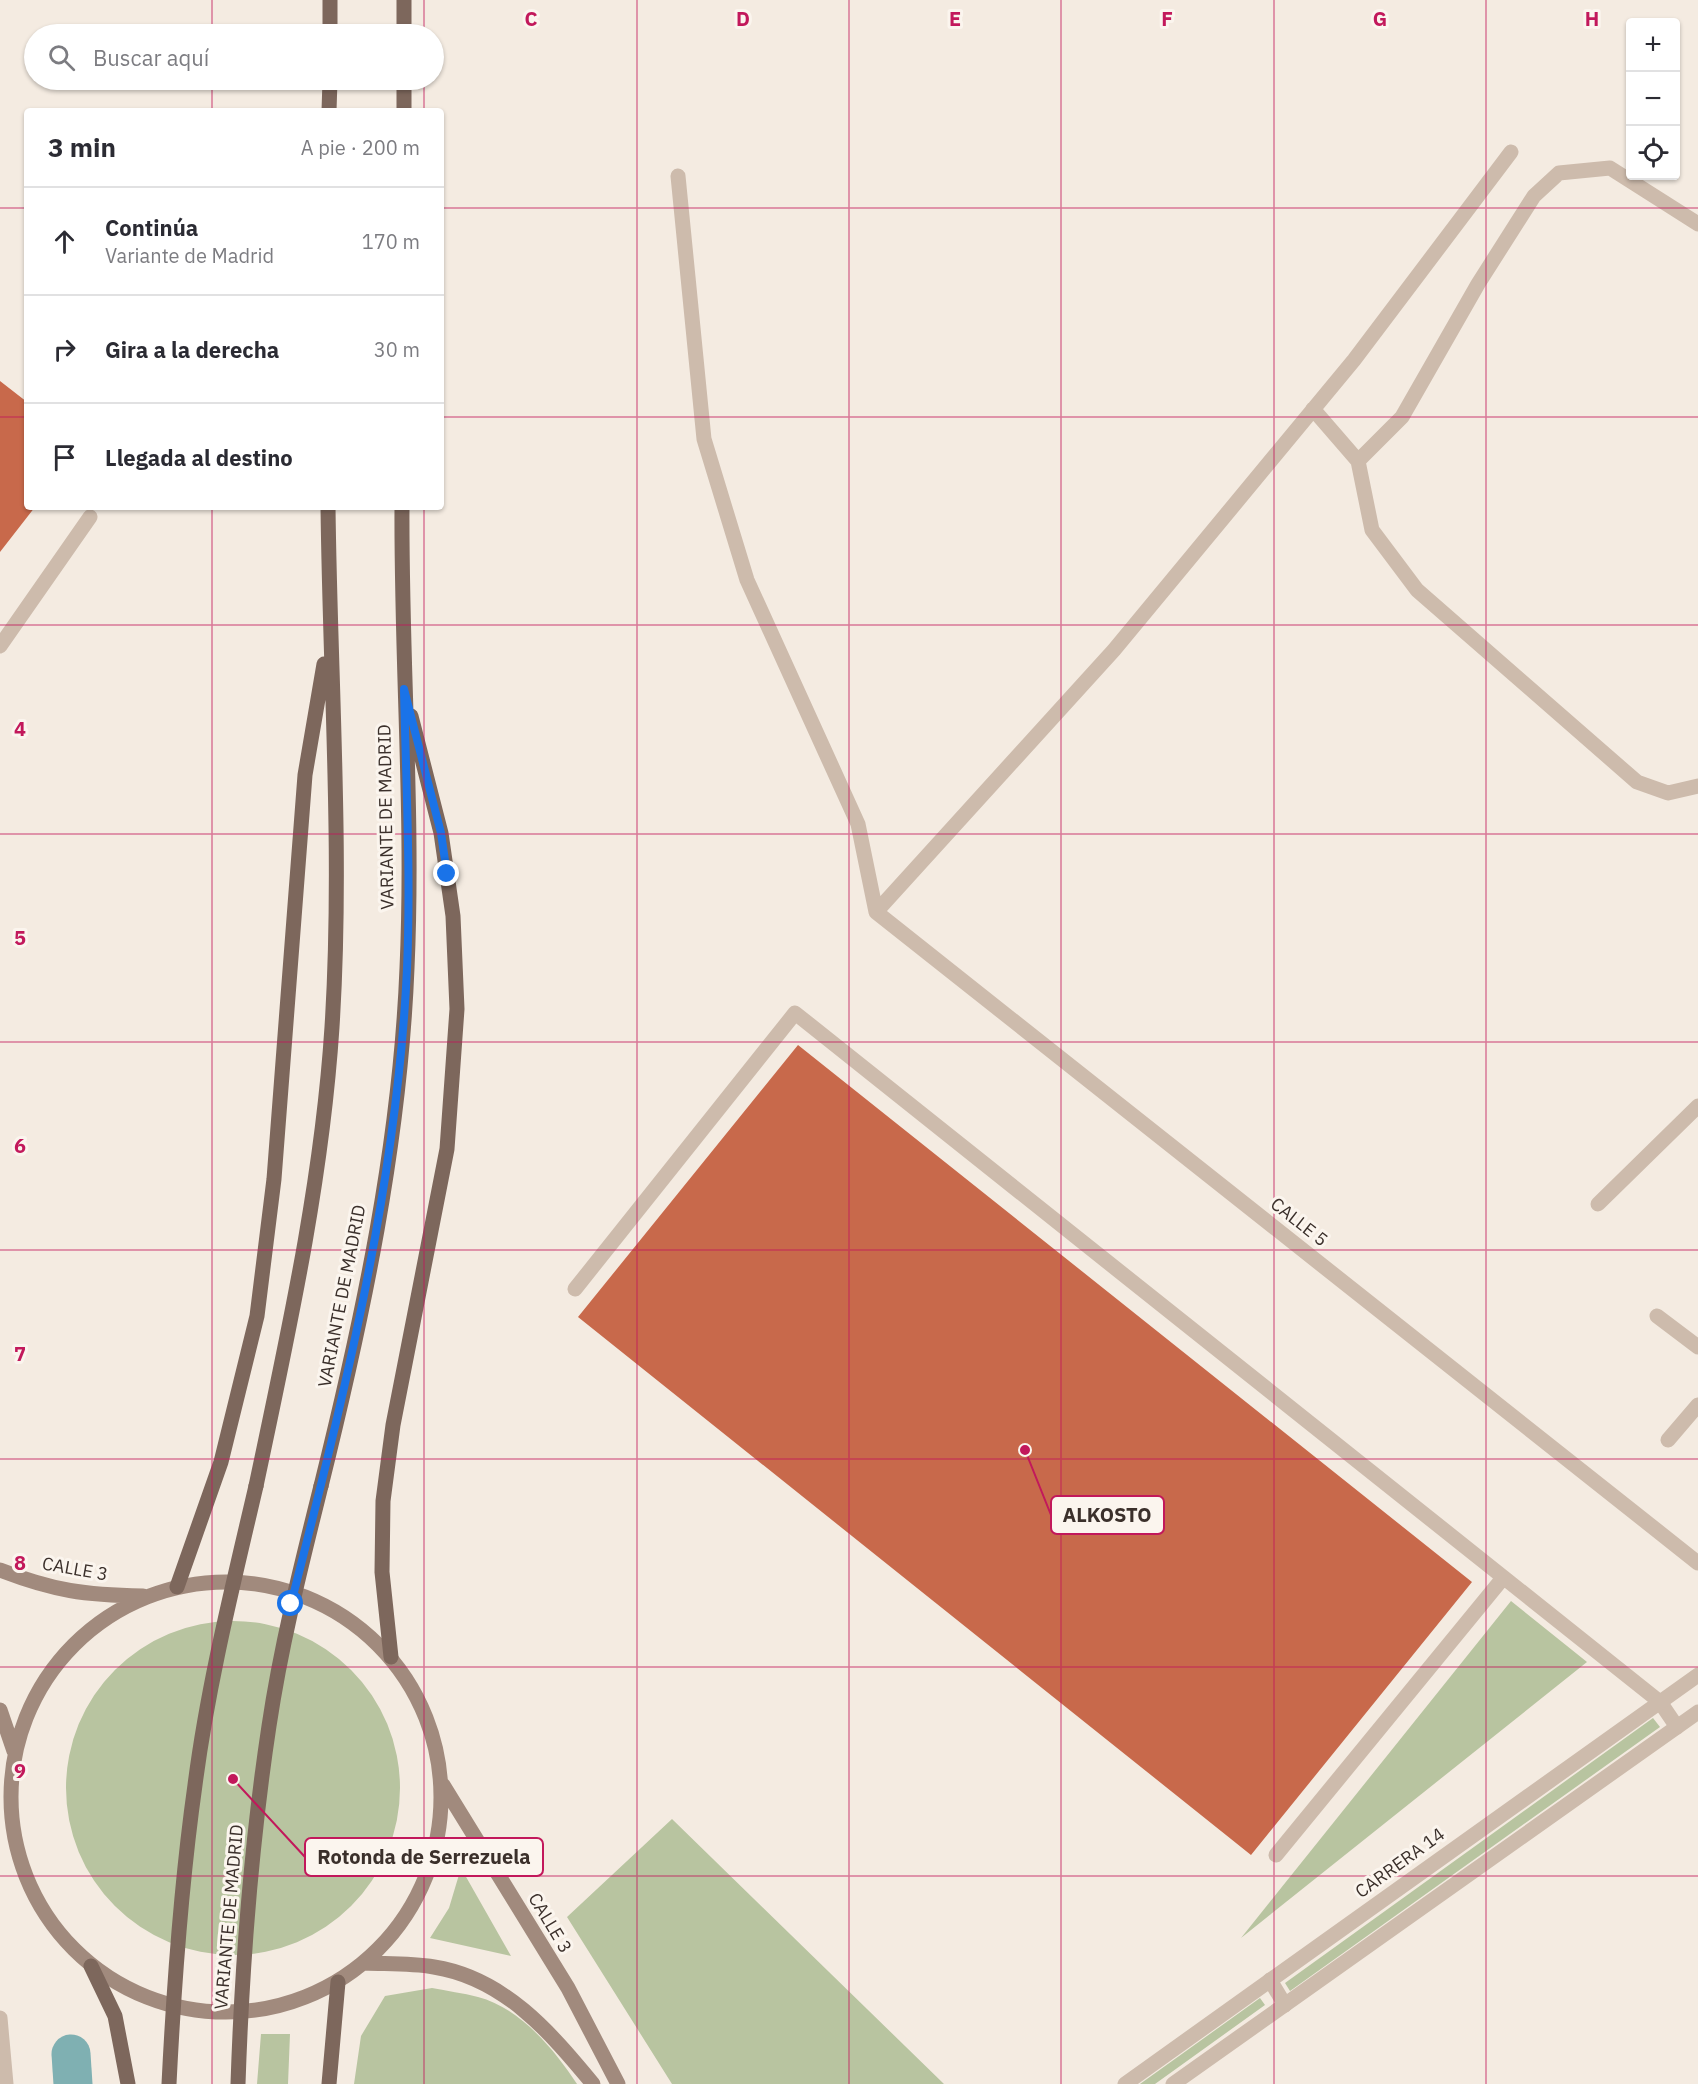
<!DOCTYPE html>
<html lang="es">
<head>
<meta charset="utf-8">
<style>
  body { margin:0; font-family:"IBM Plex Sans",sans-serif; background:#f2f2f3; color:#2b2b33 }
  .controls { position:absolute; right:18px; top:18px; display:grid; overflow:hidden; border-radius:6px; box-shadow:0 2px 4px #0004 }
  .controls button { width:54px; height:54px; display:grid; place-items:center; padding:0; border:0; border-bottom:2px solid #e1e1e2; background:#fff; color:#2b2b33; font:30px sans-serif }
  .stop { position:absolute; width:18px; height:18px; margin:-14px; border:4px solid #1a73e8; border-radius:50%; background:#fff }
  .stop.end { background:#1a73e8; border-color:#fff; box-shadow:0 2px 6px #0008 }
  .list { margin:0; padding:0; list-style:none }
  h2 { display:flex; justify-content:space-between; align-items:center; height:78px; margin:0; padding:0 24px; font-size:26px }
  h2 small { font-size:20px; font-weight:400; color:#7c7c81 }
  .list li { display:grid; grid-template-columns:39px 1fr auto; gap:18px; align-items:center; box-sizing:border-box; height:108px; padding:0 24px; border-top:2px solid #e1e1e2 }
  .list b { display:block; font-size:22px; white-space:nowrap }
  .list p { margin:0; font-size:20px; white-space:nowrap; color:#7c7c81 }
  .list em { font-size:20px; font-style:normal; color:#7c7c81 }
  .icon { flex:none; width:33px; height:33px; fill:none; stroke:currentColor; stroke-width:2; stroke-linecap:round; stroke-linejoin:round }
  .map { position:relative; flex:none; width:1698px; height:2084px; overflow:hidden }
  .search { position:absolute; background:#fff; box-shadow:0 2px 4px #0004; left:24px; top:24px; width:420px; height:66px; display:flex; align-items:center; gap:15px; box-sizing:border-box; padding:0 21px; border-radius:33px; color:#7c7c81; font-size:22px }
  .panel { position:absolute; background:#fff; box-shadow:0 2px 4px #0004; left:24px; top:108px; width:420px; height:402px; border-radius:6px }
  .map>svg:first-child { display:block }
</style>
</head>
<body>
<div class="map">
<svg width="1698" height="2084" viewBox="0 0 1698 2084">
  <rect width="100%" height="100%" fill="#f4ebe1"/>
  <path fill="#b8c4a0" d="M1511 1601 1587 1662 1241 1938Z
    M66 1788a167 167 0 1 1 334 0a167 167 0 1 1-334 0Z
    M1653 1718 1660 1727 1290 1991 1285 1983Z
    M672 1819 944 2084H672L567 1917Z
    M461 1868 511 1956 430 1938 449 1908Z
    M432 1988C447 1991 463 1993 478 1997 520 2008 554 2049 577 2084H354L361 2036 385 1996Z
    M1260 1998 1265 2005 1155 2084H1140Z
    M261 2034H290L288 2084H257Z"/>
  <g fill="none" stroke-linecap="round" stroke-linejoin="round">
    <path stroke="#7fb0b2" stroke-width="39" d="M71 2054 73 2084"/>
  </g>
  <path fill="#c8694b" d="M0 381 27 402V507H35L0 552Z
    M798 1045 1472 1582 1251 1855 578 1317Z"/>
  <g fill="none" stroke-linecap="round" stroke-linejoin="round">
    <path stroke="#cdbbac" stroke-width="15" d="M678 176 704 439 747 580 858 824 876 912
      M1313 409 1358 461 1402 417 1478 284 1534 196 1559 173 1610 168 1698 224
      M1358 461 1372 530 1417 590 1637 782 1668 793 1698 786
      M0 646 90 517
      M876 912 1698 1563
      M876 912 1114 650 1354 360 1511 152
      M1598 1204 1698 1106
      M575 1289 795 1013 1660 1702 1677 1727
      M1657 1316 1698 1347
      M1668 1440 1698 1405
      M1276 1855 1503 1578
      M1270 1980 1285 2005"/>
    <path stroke="#cdbbac" stroke-width="15" d="M0 2018 6 2084"/>
    <path stroke="#cdbbac" stroke-width="15" d="M1125 2084 1698 1675
      M1173 2084 1698 1712"/>
    <path stroke="#a18a7d" stroke-width="15" d="M0 1570C54 1591 85 1595 143 1596
      M11 1797a215 215 0 1 1 430 0a215 215 0 1 1-430 0Z
      M0 1710 14 1751
      M443 1785 568 1988 618 2084
      M365 1963C387 1964 411 1963 434 1967 504 1978 550 2032 593 2084"/>
    <path stroke="#7d675c" stroke-width="15" d="M330 34V0
      M404 34V0
      M329 111 330 80
      M404 111V80
      M256 1486C288 1334 322 1182 332 1027 343 854 330 680 328 507
      M321 1486C363 1317 400 1143 407 968 414 815 401 661 402 507
      M177 1587 221 1462 257 1316 274 1179 305 775 324 664
      M391 1657 382 1572 383 1501 393 1425 447 1149 457 1009 453 916 441 833 411 716
      M91 1966 115 2016 128 2084
      M329 2084 338 1982"/>
    <path stroke="#7d675c" stroke-width="15" d="M169 2084C174 1984 181 1884 195 1785 208 1684 233 1585 256 1486
      M238 2084C242 1964 251 1845 269 1726 281 1645 301 1566 321 1486"/>
  </g>
  <g fill="none" stroke-linecap="round" stroke-linejoin="round">
    <path stroke="#1a73e8" stroke-width="8" d="M291 1604C344 1396 397 1185 407 969 411 876 406 782 404 689L441 833 447 874"/>
  </g>
  <path fill="none" stroke="#c2185b" stroke-width="1.5" stroke-opacity="0.55" d="M212 0V34M424 0V34M637 0V2084M849 0V2084M1061 0V2084M1274 0V2084M1486 0V2084M212 80V111M424 80V111M0 208H27M441 208H1698M0 417H27M441 417H1698M212 507V2084M424 507V2084M0 625H1698M0 834H1698M0 1042H1698M0 1250H1698M0 1459H1698M0 1667H1698M0 1876H1698"/>
  <g text-anchor="middle" stroke-width="6" stroke-linejoin="round" paint-order="stroke">
    <g font-size="18" fill="#3b302b" stroke="#fbf5ee">
      <text transform="translate(386 817) rotate(-91)" y="6">VARIANTE DE MADRID</text>
      <text transform="translate(1299 1222) rotate(38)" y="6">CALLE 5</text>
      <text transform="translate(342 1296) rotate(-79)" y="6">VARIANTE DE MADRID</text>
      <text transform="translate(75 1569) rotate(10)" y="6">CALLE 3</text>
      <text transform="translate(1400 1863) rotate(-36)" y="6">CARRERA 14</text>
      <text transform="translate(229 1917) rotate(-85)" y="6">VARIANTE DE MADRID</text>
      <text transform="translate(550 1923) rotate(59)" y="6">CALLE 3</text>
    </g>
  </g>
  <g font-size="20" text-anchor="middle" font-weight="bold" fill="#c2185b" stroke="#fbf5ee" stroke-width="6" stroke-linejoin="round" paint-order="stroke">
    <text x="531" y="26">C</text>
    <text x="743" y="26">D</text>
    <text x="955" y="26">E</text>
    <text x="1167" y="26">F</text>
    <text x="1380" y="26">G</text>
    <text x="1592" y="26">H</text>
    <text x="20" y="736">4</text>
    <text x="20" y="945">5</text>
    <text x="20" y="1153">6</text>
    <text x="20" y="1361">7</text>
    <text x="20" y="1570">8</text>
    <text x="20" y="1778">9</text>
  </g>
  <path fill="none" stroke="#c2185b" stroke-width="2" d="M1025 1450L1051 1515M233 1779L305 1857"/>
  <g fill="#c2185b" stroke="#fbf5ee" stroke-width="2">
    <circle cx="1025" cy="1450" r="6"/>
    <circle cx="233" cy="1779" r="6"/>
  </g>
  <g fill="#fbf5ee" stroke="#c2185b" stroke-width="2">
    <rect x="1051" y="1496" width="113" height="38" rx="6"/>
    <rect x="305" y="1838" width="238" height="38" rx="6"/>
  </g>
  <g font-size="20" text-anchor="middle" font-weight="bold" fill="#3b302b">
    <text x="1107" y="1522">ALKOSTO</text>
    <text x="424" y="1864">Rotonda de Serrezuela</text>
  </g>
</svg>
<div class="controls">
<button>+</button>
<button>−</button>
<button><svg class="icon" aria-label="locate" viewBox="0 0 24 24"><circle cx="12" cy="12" r="6"/><path d="M12 2v4M12 18v4M2 12h4M18 12h4"/></svg></button>
</div>
<div class="stop" style="left:291px;top:1604px"></div>
<div class="stop end" style="left:447px;top:874px"></div>
<div class="search"><svg class="icon" aria-label="search" viewBox="0 0 24 24"><circle cx="10" cy="10" r="6"/><path d="M15 15l6 6"/></svg>Buscar aquí</div>
<section class="panel">
<h2>3 min<small>A pie · 200 m</small></h2>
<ul class="list">
<li><svg class="icon" aria-label="ahead" viewBox="0 0 24 24"><path d="M12 20V5M6 11l6-6 6 6"/></svg><div><b>Continúa</b><p>Variante de Madrid</p></div><em>170 m</em></li>
<li><svg class="icon" aria-label="right" viewBox="0 0 24 24"><path d="M7 20v-9h11M14 6l5 5-5 5"/></svg><div><b>Gira a la derecha</b></div><em>30 m</em></li>
<li><svg class="icon" aria-label="arrive" viewBox="0 0 24 24"><path d="M6 21V4h12l-3 4 3 4H6"/></svg><div><b>Llegada al destino</b></div></li>
</ul>
</section>
</div>
</body>
</html>
